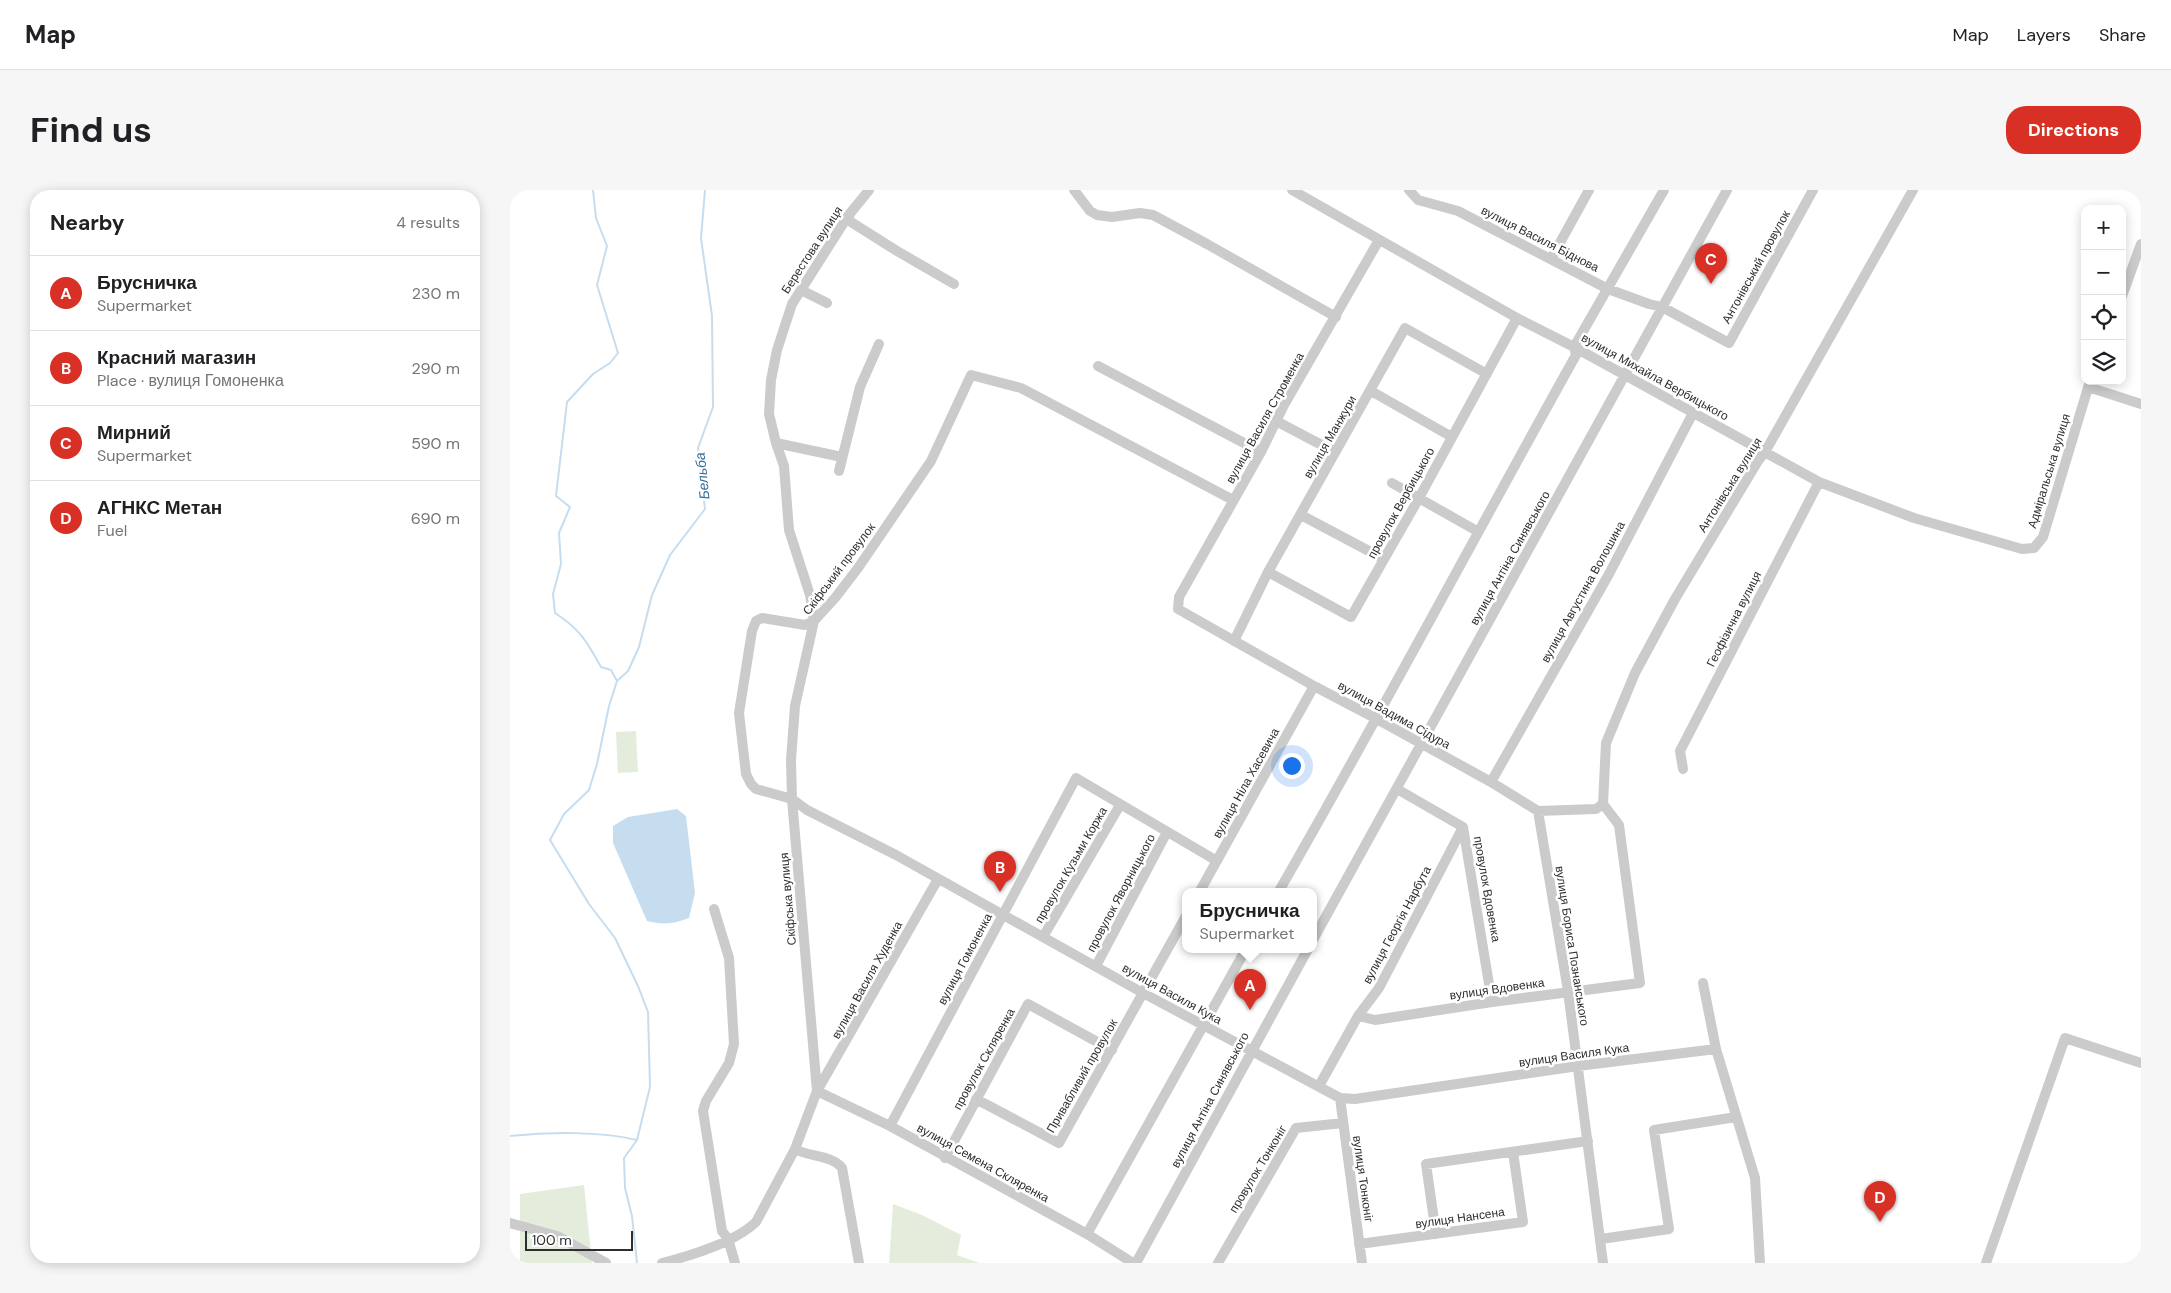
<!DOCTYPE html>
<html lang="en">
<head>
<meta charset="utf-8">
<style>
  body { margin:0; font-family:"DM Sans",sans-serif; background:#f6f6f6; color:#202124 }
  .controls { position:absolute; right:15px; top:15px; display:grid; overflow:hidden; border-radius:10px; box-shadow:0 2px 12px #0003 }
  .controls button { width:45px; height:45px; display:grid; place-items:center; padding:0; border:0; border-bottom:1px solid #e0e0e0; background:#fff; color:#202124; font:25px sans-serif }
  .scale { position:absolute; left:15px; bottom:12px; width:108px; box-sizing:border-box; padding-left:5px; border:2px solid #2e2e2e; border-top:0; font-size:14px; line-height:18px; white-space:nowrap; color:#2e2e2e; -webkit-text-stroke:4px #fff; paint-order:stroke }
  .you { position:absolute; left:781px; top:575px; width:18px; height:18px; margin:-12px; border:4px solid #fff; border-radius:50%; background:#1a73e8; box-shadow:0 0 0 8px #1a73e833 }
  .badge { display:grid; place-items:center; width:32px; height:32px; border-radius:50%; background:#d93025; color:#fff; font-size:16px; font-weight:700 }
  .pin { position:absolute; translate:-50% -41px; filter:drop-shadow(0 1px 2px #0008) }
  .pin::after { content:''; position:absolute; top:26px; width:18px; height:15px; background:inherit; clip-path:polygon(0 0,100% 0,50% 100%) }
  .popup { position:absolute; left:672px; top:698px; width:135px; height:65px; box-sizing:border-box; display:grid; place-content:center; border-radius:10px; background:#fff; filter:drop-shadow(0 1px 4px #0005); font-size:16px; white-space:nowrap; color:#757577 }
  .popup b { font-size:19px; color:#202124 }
  .popup::after { content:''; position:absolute; left:50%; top:100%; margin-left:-10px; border:10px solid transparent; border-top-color:#fff }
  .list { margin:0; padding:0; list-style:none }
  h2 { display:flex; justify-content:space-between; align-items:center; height:65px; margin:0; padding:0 20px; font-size:21px }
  h2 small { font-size:16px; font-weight:400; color:#757577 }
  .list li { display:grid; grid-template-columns:32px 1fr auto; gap:15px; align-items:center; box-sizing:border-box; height:75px; padding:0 20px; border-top:1px solid #e0e0e0 }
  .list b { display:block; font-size:19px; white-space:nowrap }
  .list p { margin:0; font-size:16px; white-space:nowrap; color:#757577 }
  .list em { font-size:16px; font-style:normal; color:#757577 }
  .icon { flex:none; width:28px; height:28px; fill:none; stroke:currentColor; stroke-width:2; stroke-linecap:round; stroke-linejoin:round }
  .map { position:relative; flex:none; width:1631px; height:1073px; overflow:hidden; border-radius:20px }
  header { display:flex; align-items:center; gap:30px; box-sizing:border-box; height:70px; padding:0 25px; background:#fff; border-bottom:1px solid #e0e0e0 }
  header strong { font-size:24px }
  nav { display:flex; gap:28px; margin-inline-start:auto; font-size:18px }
  .intro { display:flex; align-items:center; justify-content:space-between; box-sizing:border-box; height:120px; padding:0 30px }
  h1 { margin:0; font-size:35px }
  .button { padding:12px 22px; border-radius:20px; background:#d93025; color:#fff; font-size:18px; font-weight:700 }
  main { display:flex; gap:30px; padding:0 30px }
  aside { flex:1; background:#fff; border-radius:20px; box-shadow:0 2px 12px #0003 }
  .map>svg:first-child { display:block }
</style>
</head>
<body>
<header>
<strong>Map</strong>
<nav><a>Map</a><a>Layers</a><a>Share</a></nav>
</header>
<div class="intro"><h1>Find us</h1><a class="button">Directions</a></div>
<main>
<aside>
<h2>Nearby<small>4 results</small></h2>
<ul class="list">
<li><span class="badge">A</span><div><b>Брусничка</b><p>Supermarket</p></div><em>230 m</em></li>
<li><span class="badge">B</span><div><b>Красний магазин</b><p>Place · вулиця Гомоненка</p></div><em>290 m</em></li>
<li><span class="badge">C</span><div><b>Мирний</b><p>Supermarket</p></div><em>590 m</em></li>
<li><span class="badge">D</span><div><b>АГНКС Метан</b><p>Fuel</p></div><em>690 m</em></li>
</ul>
</aside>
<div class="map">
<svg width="1631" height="1073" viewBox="0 0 1631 1073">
  <rect width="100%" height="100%" fill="#fff"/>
  <path fill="#e4eddb" d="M126 541 128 582 108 583 106 542Z
    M74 995 82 1073H10V1004Z
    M383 1014 412 1025 451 1045 447 1065 469 1073H379Z"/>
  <path fill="#c5ddef" d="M167 619 176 626 185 703 179 728C164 734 153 735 137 731L103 653V636L118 627Z"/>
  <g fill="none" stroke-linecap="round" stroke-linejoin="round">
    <path stroke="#c5ddef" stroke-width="2" d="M83 0 86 28 97 56 87 95 108 163 100 173 83 184 57 212 46 306 60 317 49 343 51 374 43 404 45 423C70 439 77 452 91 477L101 480 107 491 99 516 87 574 79 600 54 624 40 650 79 714 105 748 128 796 138 822 140 897 127 950 114 968 115 998 122 1026 127 1073
      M107 491 118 481 129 457 142 405 160 365 195 319 188 258 203 217 202 126 191 48 195 0
      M0 946C38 942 90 941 127 950"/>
    <path stroke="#cbcbcb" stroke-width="10" d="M359 0 338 26 282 114 267 160 261 190 259 224 266 253 274 276 279 340 300 405 304 431 295 435 252 428 246 431 242 441 229 523 236 584 241 594 246 599 282 609 297 620 386 665 633 803 830 908 845 909 1068 876 1206 859
      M564 0 580 21 587 25 602 27 630 23 643 25 697 54 826 127
      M782 0 1007 128 1064 157 1309 292 1404 328 1512 359 1524 358 1533 347 1580 191
      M899 0 908 10 948 21 1098 99 1139 114 1152 117 1219 153 1303 0
      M338 26 341 32 387 61 444 94
      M869 50 774 215 751 262 669 407 668 419 804 496 865 528 981 592 1028 621 1086 619 1093 614
      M1041 69 1079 0
      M293 98 295 102 317 113
      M1612 106 1631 54
      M588 176 751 262
      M1578 197 1631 214
      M861 201 942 247
      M766 231 825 262
      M266 253 332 267
      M329 281 350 197 369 154
      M882 293 967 341
      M791 325 874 369
      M758 382 841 427 909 308 1007 128
      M724 451 758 382 895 138 977 184
      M1173 579 1170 561 1309 292
      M981 592 1099 384 1183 223
      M887 599 953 637 982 812
      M1093 614 1096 553 1125 483 1165 409 1248 271 1255 262 1403 0
      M1028 621 1058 801 1093 1073
      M690 701 804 496
      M769 701C871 524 966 344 1066 165L1064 157 1154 0
      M204 719 219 768 224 854 219 873 196 911 193 921 212 1041 218 1049 225 1073
      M533 747 610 615
      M804 748 1217 0
      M586 776 657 642
      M1193 793 1206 859 1245 988 1250 1073
      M848 826 865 830 982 812 1130 793 1109 635 1093 614
      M809 896 848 826 869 798 953 637
      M307 901 380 936 577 1044 623 1073
      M307 901 428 689
      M830 908 852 1073
      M466 909 549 953 676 726
      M380 936 566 588 707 671
      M285 959C299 967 322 965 332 978L349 1073
      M435 968 518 814 602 860
      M0 1033 47 1046 96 1073
      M577 1044 736 759
      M926 1044 916 974 1078 951
      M1091 1049 1159 1039 1144 940 1226 927
      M849 1054 1013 1032 1003 962
      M152 1073C180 1066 225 1052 246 1032L285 959 307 901 282 609 281 570 285 516 304 431 325 408 348 378 421 271 461 185 511 198 723 310
      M626 1073 798 759
      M708 1073 786 938 833 933
      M1476 1073 1555 848 1631 873"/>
  </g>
  <g text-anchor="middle" stroke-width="5" stroke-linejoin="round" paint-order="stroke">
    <g font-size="12" fill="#2e2e2e" stroke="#fff">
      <text transform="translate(1030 49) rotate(27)" y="4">вулиця Василя Біднова</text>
      <text transform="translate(302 60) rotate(-57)" y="4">Берестова вулиця</text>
      <text transform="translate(1246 77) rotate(-61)" y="4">Антонівський провулок</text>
      <text transform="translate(1145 187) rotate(29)" y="4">вулиця Михайла Вербицького</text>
      <text transform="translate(755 228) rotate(-61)" y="4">вулиця Василя Строменка</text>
      <text transform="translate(820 247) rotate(-60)" y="4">вулиця Манжури</text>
      <text transform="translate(1539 281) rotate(-73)" y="4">Адміральська вулиця</text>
      <text transform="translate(1220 295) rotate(-58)" y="4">Антонівська вулиця</text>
      <text transform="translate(891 313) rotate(-61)" y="4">провулок Вербицького</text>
      <text transform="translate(1000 368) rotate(-61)" y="4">вулиця Антіна Синявського</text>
      <text transform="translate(329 379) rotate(-53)" y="4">Скіфський провулок</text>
      <text transform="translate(1073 402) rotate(-61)" y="4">вулиця Августина Волошина</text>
      <text transform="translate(1224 429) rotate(-63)" y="4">Геофізична вулиця</text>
      <text transform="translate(884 525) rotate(29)" y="4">вулиця Вадима Сідура</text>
      <text transform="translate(736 593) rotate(-61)" y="4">вулиця Ніла Хасевича</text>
      <text transform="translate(561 675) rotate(-60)" y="4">провулок Кузьми Коржа</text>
      <text transform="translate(977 699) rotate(80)" y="4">провулок Вдовенка</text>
      <text transform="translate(611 703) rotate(-62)" y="4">провулок Яворницького</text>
      <text transform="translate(278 709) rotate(-95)" y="4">Скіфська вулиця</text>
      <text transform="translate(887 735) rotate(-62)" y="4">вулиця Георгія Нарбута</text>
      <text transform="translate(1062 756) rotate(81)" y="4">вулиця Бориса Познанського</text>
      <text transform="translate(455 769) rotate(-62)" y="4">вулиця Гомоненка</text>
      <text transform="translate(357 790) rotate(-61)" y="4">вулиця Василя Худенка</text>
      <text transform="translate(987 799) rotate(-8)" y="4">вулиця Вдовенка</text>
      <text transform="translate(662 804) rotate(29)" y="4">вулиця Василя Кука</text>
      <text transform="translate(1064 865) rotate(-8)" y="4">вулиця Василя Кука</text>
      <text transform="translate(474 869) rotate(-61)" y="4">провулок Скляренка</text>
      <text transform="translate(572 886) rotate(-60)" y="4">Привабливий провулок</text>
      <text transform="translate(700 910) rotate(-62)" y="4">вулиця Антіна Синявського</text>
      <text transform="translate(473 973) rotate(29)" y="4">вулиця Семена Скляренка</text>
      <text transform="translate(748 979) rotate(-59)" y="4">провулок Тонконіг</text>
      <text transform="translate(853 989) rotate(82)" y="4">вулиця Тонконіг</text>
      <text transform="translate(950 1028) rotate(-8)" y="4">вулиця Нансена</text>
    </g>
    <g font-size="14" font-style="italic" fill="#346e98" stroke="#fff">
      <text transform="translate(192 286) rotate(-96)" y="5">Бельба</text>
    </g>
  </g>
</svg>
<div class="controls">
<button>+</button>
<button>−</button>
<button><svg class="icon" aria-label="locate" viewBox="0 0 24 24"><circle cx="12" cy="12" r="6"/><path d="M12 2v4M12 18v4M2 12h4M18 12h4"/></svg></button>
<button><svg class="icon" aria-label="layers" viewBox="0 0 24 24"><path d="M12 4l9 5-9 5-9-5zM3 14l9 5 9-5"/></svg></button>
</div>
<div class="scale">100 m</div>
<div class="you"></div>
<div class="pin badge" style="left:740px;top:820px">A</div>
<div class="popup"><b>Брусничка</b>Supermarket</div>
<div class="pin badge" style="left:490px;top:702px">B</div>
<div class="pin badge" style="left:1201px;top:94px">C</div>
<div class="pin badge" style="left:1370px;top:1032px">D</div>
</div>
</main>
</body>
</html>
